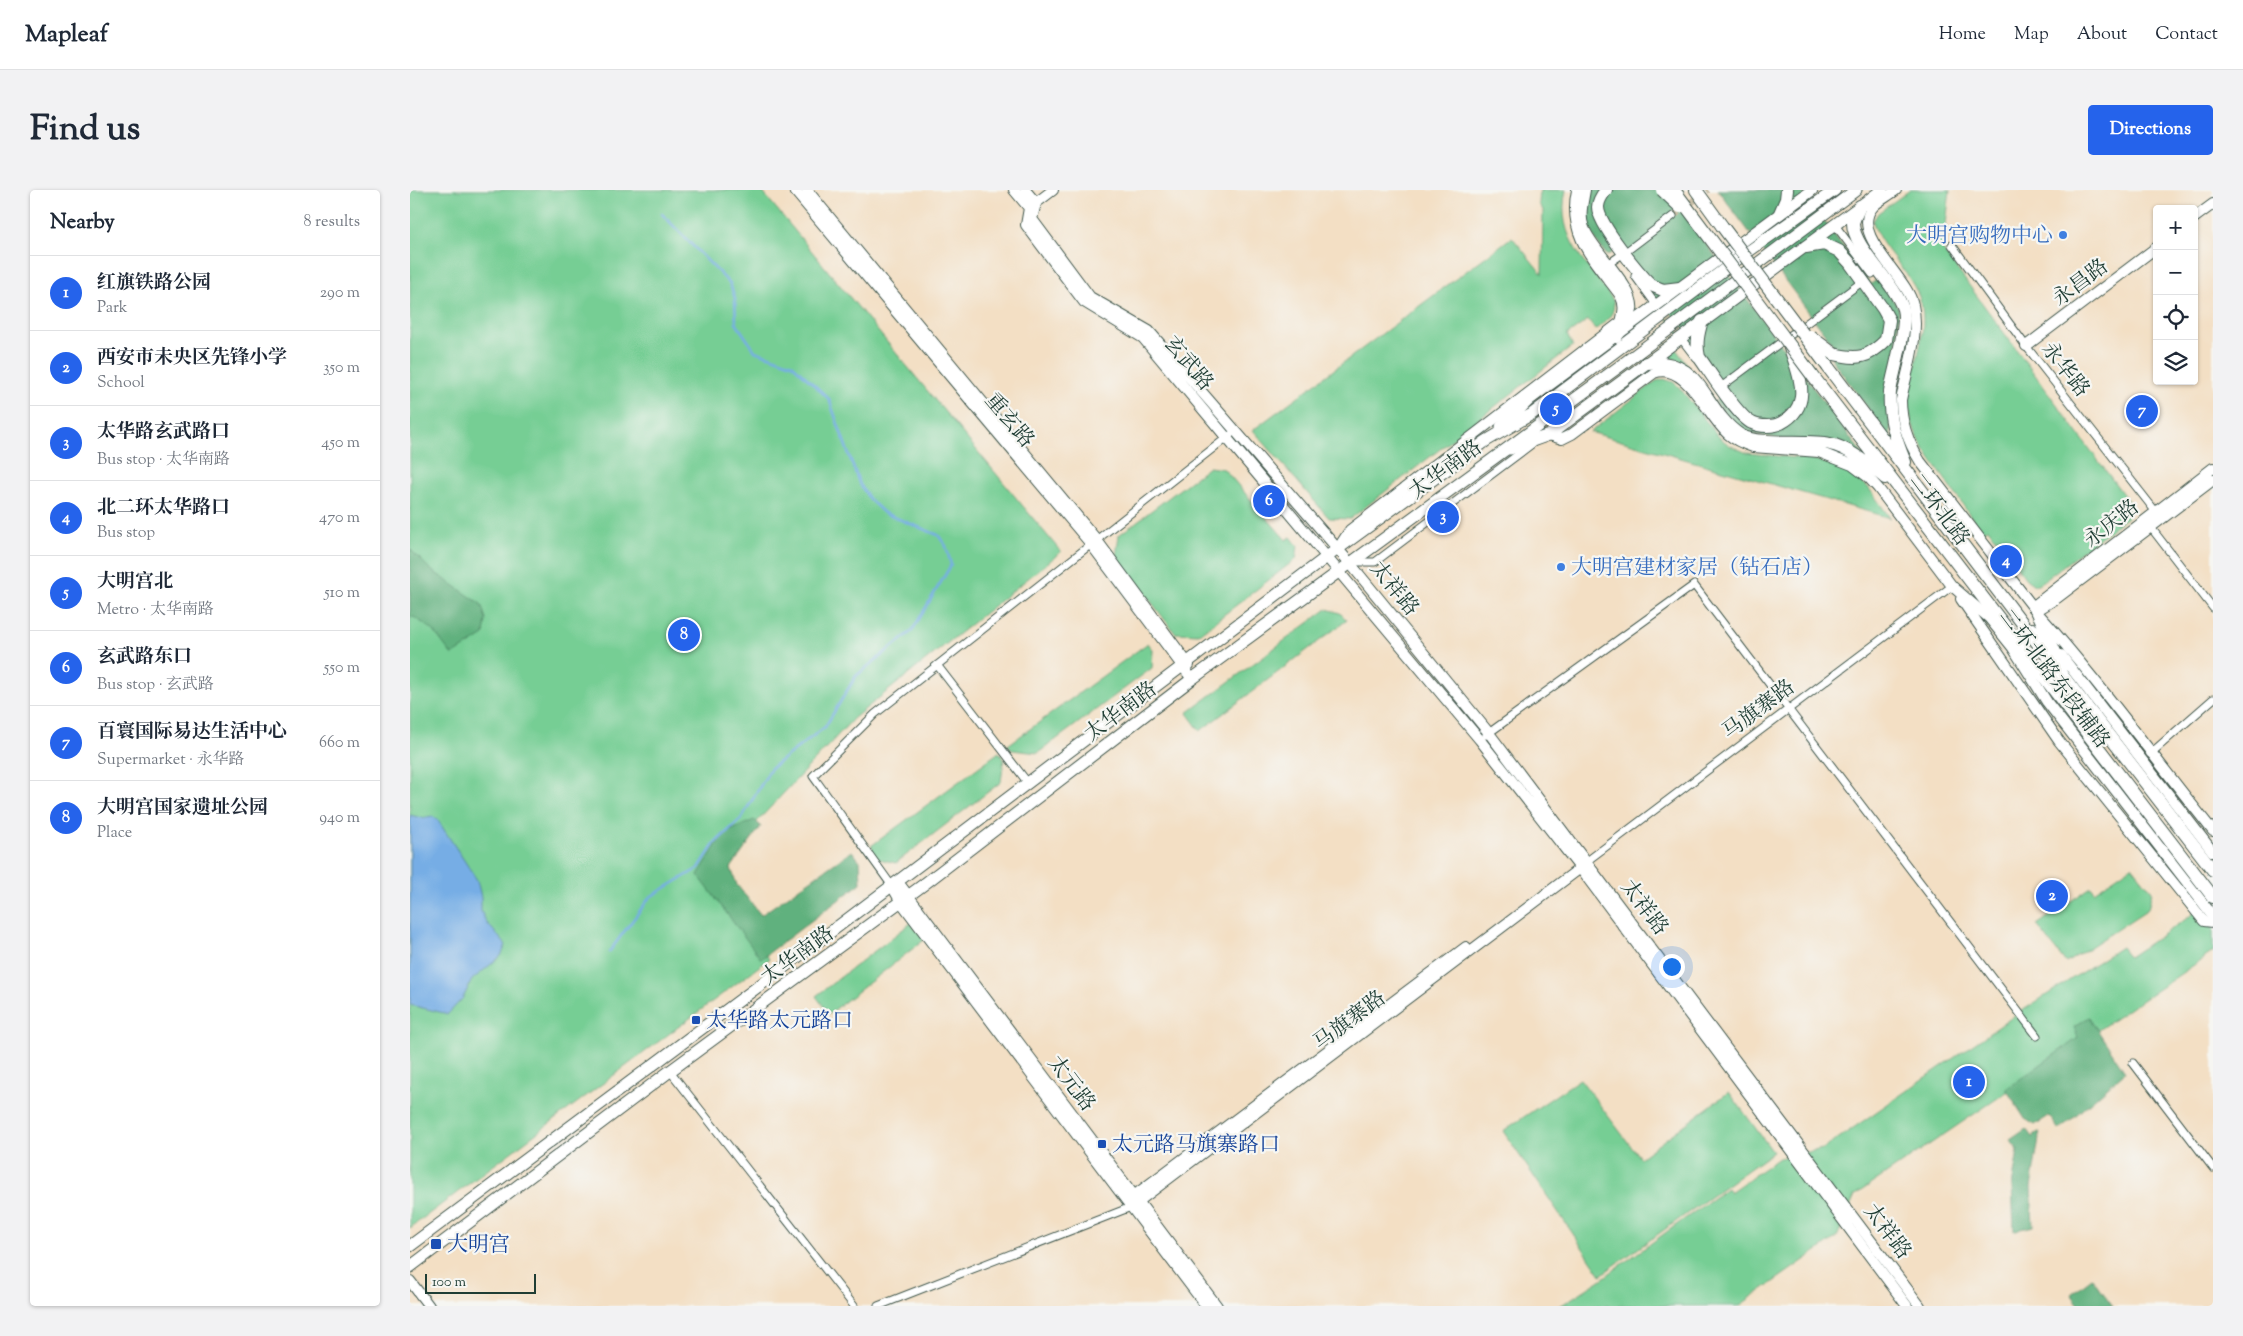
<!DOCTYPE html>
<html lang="en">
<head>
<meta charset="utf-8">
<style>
  body { margin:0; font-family:"Sorts Mill Goudy","Noto Serif SC",serif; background:#f2f2f3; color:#1f2937 }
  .controls { position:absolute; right:15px; top:15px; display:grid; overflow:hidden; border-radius:5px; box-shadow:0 1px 4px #0004 }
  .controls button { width:45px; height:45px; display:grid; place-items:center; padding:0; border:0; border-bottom:1px solid #e0e1e3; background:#fff; color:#1f2937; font:25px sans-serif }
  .scale { position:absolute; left:15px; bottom:12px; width:111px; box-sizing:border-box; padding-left:5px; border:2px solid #1f3d34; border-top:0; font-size:14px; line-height:18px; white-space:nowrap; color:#1f3d34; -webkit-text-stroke:4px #f6f6f2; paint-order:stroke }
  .you { position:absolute; left:1261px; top:776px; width:18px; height:18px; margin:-12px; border:4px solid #fff; border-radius:50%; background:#1a73e8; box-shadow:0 0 0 8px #1a73e833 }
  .badge { display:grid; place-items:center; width:32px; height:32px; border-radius:50%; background:#2563eb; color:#fff; font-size:16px; font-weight:700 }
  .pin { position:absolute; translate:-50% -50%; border:2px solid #fff; box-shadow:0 1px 5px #0006 }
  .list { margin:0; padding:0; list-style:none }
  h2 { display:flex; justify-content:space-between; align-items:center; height:65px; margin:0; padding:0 20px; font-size:21px }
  h2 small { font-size:16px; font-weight:400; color:#747a83 }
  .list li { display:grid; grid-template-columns:32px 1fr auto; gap:15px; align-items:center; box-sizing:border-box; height:75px; padding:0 20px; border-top:1px solid #e0e1e3 }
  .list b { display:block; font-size:19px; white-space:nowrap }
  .list p { margin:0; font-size:16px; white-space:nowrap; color:#747a83 }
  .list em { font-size:16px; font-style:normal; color:#747a83 }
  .icon { flex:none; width:28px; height:28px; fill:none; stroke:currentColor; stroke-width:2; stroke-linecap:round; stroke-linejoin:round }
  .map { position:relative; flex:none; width:1803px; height:1116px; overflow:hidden; border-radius:5px }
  header { display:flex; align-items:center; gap:30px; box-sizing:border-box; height:70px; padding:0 25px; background:#fff; border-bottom:1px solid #e0e1e3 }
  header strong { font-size:24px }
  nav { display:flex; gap:28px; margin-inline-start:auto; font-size:18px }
  .intro { display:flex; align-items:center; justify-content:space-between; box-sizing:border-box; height:120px; padding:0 30px }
  h1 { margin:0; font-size:35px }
  .button { padding:12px 22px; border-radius:5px; background:#2563eb; color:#fff; font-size:18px; font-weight:700 }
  main { display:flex; gap:30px; padding:0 30px }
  aside { flex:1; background:#fff; border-radius:5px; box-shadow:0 1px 4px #0004 }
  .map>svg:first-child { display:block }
</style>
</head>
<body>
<header>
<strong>Mapleaf</strong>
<nav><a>Home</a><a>Map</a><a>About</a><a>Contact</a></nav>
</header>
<div class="intro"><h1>Find us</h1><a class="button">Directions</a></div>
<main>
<aside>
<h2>Nearby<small>8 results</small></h2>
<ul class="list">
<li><span class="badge">1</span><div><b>红旗铁路公园</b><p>Park</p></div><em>290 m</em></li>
<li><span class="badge">2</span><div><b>西安市未央区先锋小学</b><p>School</p></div><em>350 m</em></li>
<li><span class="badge">3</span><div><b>太华路玄武路口</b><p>Bus stop · 太华南路</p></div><em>450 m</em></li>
<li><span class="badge">4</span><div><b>北二环太华路口</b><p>Bus stop</p></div><em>470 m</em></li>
<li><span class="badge">5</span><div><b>大明宫北</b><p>Metro · 太华南路</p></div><em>510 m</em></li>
<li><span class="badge">6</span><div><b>玄武路东口</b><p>Bus stop · 玄武路</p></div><em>550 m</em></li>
<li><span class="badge">7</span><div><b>百寰国际易达生活中心</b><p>Supermarket · 永华路</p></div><em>660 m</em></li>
<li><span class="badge">8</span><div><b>大明宫国家遗址公园</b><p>Place</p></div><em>940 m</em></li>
</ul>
</aside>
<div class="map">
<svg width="1803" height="1116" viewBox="0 0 1803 1116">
  <rect width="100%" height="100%" fill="#f6f6f2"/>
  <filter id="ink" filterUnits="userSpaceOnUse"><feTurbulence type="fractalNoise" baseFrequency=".02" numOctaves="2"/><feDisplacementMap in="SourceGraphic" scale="10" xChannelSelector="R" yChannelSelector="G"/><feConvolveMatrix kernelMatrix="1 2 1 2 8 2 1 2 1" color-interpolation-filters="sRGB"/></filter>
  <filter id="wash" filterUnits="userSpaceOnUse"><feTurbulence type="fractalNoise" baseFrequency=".0096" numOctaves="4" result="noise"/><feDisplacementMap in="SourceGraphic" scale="20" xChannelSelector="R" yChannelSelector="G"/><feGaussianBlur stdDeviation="1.12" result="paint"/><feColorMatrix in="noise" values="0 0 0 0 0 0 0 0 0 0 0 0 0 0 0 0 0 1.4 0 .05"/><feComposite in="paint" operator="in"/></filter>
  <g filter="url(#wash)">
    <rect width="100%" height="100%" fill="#f3dfc4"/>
    <path fill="#76ce94" stroke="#4a8664" d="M0 0H351L651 362 444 528 299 683 359 769 0 1038Z
      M1130 0H1156C1145 49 1178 73 1203 110 1207 124 1195 132 1185 140L1178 130 1157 145 1163 156 940 329 919 328 843 240 1102 47 1132 84 1133 20 1129 14Z
      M1500 0H1540L1533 60 1721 315 1717 327 1628 395H1624L1616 389 1578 338 1572 342C1560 326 1549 309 1537 292 1517 264 1494 237 1500 199 1505 171 1518 141 1511 113 1503 82 1468 58 1463 31L1468 23Z
      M1266 159 1282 181 1270 171 1257 167Z
      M1254 189 1263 192 1269 197 1309 247 1319 255 1337 263 1406 270 1436 280 1458 297 1480 328 1180 242 1246 191Z
      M799 277 814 279 876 350 881 347 888 356 886 369 789 444 765 443 706 366 709 345Z
      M917 419 930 423 937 430 790 541 777 523Z
      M738 453 743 460 742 478 628 563 602 560 598 555Z
      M589 562 594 569 591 592 486 673 465 668 459 661 463 658 461 656Z
      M1722 676 1742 701 1738 719 1656 773 1627 735 1681 697 1684 702Z
      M1803 702V762L1445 1005 1427 1047 1329 1116H1150L1189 1091 1317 998 1320 1002 1369 968 1413 959 1604 826 1711 757 1719 767 1779 727Z
      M501 733 514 750 419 824 406 806Z
      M1170 889 1230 968 1319 902 1363 962 1191 1085 1093 941Z"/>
    <path fill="#60b17e" stroke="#407759" d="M1179 0H1256L1454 266 1345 244 1328 238 1305 211 1313 204 1206 60 1197 66C1178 41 1174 31 1179 0Z
      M1308 0H1391L1461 94 1469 88 1489 119 1480 248 1422 170 1423 155Z
      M0 359 21 380 71 414 76 429 74 445 42 465 23 440 4 427 0 428Z
      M344 630 351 636 321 678 327 695 351 725 442 661 450 671 451 693 351 769 288 685 313 644Z
      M1679 827 1715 882 1649 940 1639 926 1625 935 1615 929 1596 899 1668 848 1664 837Z
      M1616 939 1622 947 1630 942 1621 997 1623 1036 1604 1041 1602 996 1608 960 1600 950Z
      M1682 1088 1703 1116H1670L1661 1104Z"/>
    <path fill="#76ade5" stroke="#4a758c" d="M0 625 12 628 22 626 27 629 67 690 71 707V721L77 733 96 755 91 766 62 790 53 808 38 824 0 815Z"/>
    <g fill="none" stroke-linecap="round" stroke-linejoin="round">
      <path stroke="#76ade5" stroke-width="2.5" d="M199 762 240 707 289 678 305 653 331 629 361 578 415 537 446 486 502 441 541 375 536 356 528 345 474 323 460 310 449 293 419 209 382 174 345 161 326 133 325 108 320 94 252 24"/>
    </g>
  </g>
  <g filter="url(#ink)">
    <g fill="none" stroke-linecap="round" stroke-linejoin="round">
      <path stroke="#c9bfa7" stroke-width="7" stroke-dasharray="7 3.5" stroke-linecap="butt" d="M1263 26 1298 0
        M1245 112 1273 150"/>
      <g stroke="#3f554a" stroke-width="9">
        <path id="street" d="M1428 39 1462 84
          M1542 55 1616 156 1746 322
          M1218 60 1263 26
          M1201 72 1211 65
          M1225 86 1244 112
          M1273 151 1286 168
          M1315 194 1449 94
          M1739 335 1803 418
          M942 372H965L1122 254
          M527 475 618 593
          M1076 545 1284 395 1627 846
          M1740 564 1803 509
          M1172 672 1177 671 1542 396
          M482 696 403 586 465 524 820 245
          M1723 873 1803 978
          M260 881 444 1116
          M468 1116 721 1017"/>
      </g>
      <g stroke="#3f554a" stroke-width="12">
        <path id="secondary" d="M384 0 680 353 782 489
          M397 0 686 349 779 475
          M604 0 619 18 616 35 674 112 733 148 1070 550 1167 674 1497 1116
          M615 0 626 13 622 29 680 107 739 141 939 372 1079 543 1510 1116
          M1486 0C1479 6 1467 11 1462 18 1440 45 1498 87 1503 115 1510 145 1497 180 1491 210 1491 233 1498 252 1510 271L1626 421 1640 452
          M622 16 643 0
          M1784 28 1803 14
          M1616 156 1747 57
          M1139 245 1152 249 1162 244 1244 183C1275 170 1298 227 1319 245 1326 251 1334 254 1343 257L1409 262 1442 275 1458 287 1468 298 1542 396 1579 428 1603 458 1637 512 1803 726
          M1803 290 1647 408 1626 421C1689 491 1744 568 1803 641
          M929 357 940 340 1211 132C1214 121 1215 114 1210 105 1185 71 1157 46 1167 0
          M1551 409 1649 551 1794 731 1803 732
          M1625 415 1803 278
          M1651 465 1803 662
          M488 692 807 1116
          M482 696 491 712 796 1116
          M717 1011 1056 757
          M721 1017 1173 676
          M0 1091 19 1116"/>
      </g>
      <g stroke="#3f554a" stroke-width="13">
        <path id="primary" d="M1091 237 1120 209 1402 0
          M1100 259 1139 245 1472 0
          M0 1056 365 784 918 366 1076 251 1122 224 1332 66 1425 0
          M0 1077 260 881 513 695 782 489 1210 176 1446 0"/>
      </g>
      <g stroke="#3f554a" stroke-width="14">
        <path id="highway" d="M1174 0C1172 12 1168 26 1173 38 1181 61 1225 98 1221 120 1219 130 1212 138 1206 147
          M1196 0C1192 5 1188 11 1188 17 1188 34 1229 83 1241 95L1253 100 1270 98
          M1286 0 1312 36
          M1450 16C1448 21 1444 28 1443 33 1443 58 1484 91 1493 119 1498 136 1483 182 1480 202 1478 227 1486 250 1495 272
          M1370 23 1376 9 1377 0
          M1396 57 1414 54 1429 61 1440 73 1473 119 1479 130 1476 150C1458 168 1448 170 1424 164
          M1292 131C1288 144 1286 154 1289 167 1300 182 1327 226 1342 233 1350 237 1364 237 1371 233 1405 215 1388 183 1379 155
          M1236 173C1293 166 1292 220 1330 245 1348 256 1397 249 1420 254 1438 257 1460 276 1475 288
          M1418 177 1635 463 1803 680
          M1402 185 1803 707
          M1622 439 1641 453 1652 477"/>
      </g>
      <use href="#street" stroke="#fff" stroke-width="7"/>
      <use href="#secondary" stroke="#fff" stroke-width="10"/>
      <use href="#primary" stroke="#fff" stroke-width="11"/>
      <use href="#highway" stroke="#fff" stroke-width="12"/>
      <g stroke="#3f554a" stroke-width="14" stroke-linecap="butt">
        <path id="highway-bridge" d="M1252 0 1270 17
          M1264 0 1402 185
          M1312 36 1418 177
          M1400 146 1424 164"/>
      </g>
      <use href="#highway-bridge" stroke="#fff" stroke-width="12"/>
    </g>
  </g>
  <g fill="#3f7fe0" stroke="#f6f6f2" stroke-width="2">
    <circle cx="1653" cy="45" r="5"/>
    <circle cx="1151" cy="377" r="5"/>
  </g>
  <g fill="#1a4fb4" stroke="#f6f6f2" stroke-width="2">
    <rect x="281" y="825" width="10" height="10" rx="2.5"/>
    <rect x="687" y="949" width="10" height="10" rx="2.5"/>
    <rect x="20" y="1048" width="12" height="12" rx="2.5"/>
  </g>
  <g text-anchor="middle" stroke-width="4.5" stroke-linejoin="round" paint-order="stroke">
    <g font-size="21" fill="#366cbe" stroke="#f6f6f2" text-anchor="end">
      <text x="1643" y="52">大明宫购物中心</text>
      <text x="1161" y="384" text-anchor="start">大明宫建材家居（钻石店）</text>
    </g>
    <g font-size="21" fill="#1f3d34" stroke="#f6f6f2">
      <text transform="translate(1670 92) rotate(-37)" y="7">永昌路</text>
      <text transform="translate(779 173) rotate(50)" y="7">玄武路</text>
      <text transform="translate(1656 179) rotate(52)" y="7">永华路</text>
      <text transform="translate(600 230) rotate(50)" y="7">重玄路</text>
      <text transform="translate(1035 279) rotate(-36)" y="7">太华南路</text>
      <text transform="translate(1530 319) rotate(53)" y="7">二环北路</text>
      <text transform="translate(1701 333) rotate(-38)" y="7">永庆路</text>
      <text transform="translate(985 398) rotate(51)" y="7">太祥路</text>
      <text transform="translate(1645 488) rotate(53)" y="7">二环北路东段辅路</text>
      <text transform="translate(1348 519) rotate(-37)" y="7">马旗寨路</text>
      <text transform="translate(710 521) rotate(-37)" y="7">太华南路</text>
      <text transform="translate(1235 717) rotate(53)" y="7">太祥路</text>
      <text transform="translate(387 765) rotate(-36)" y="7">太华南路</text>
      <text transform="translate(939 830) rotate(-37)" y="7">马旗寨路</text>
      <text transform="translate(662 893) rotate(53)" y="7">太元路</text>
      <text transform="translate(1478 1041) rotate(53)" y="7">太祥路</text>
    </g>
    <g font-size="21" fill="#164399" stroke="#f6f6f2" text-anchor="start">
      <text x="296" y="837">太华路太元路口</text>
      <text x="702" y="961">太元路马旗寨路口</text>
      <text x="37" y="1061">大明宫</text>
    </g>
  </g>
</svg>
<div class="controls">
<button>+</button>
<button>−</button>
<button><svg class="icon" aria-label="locate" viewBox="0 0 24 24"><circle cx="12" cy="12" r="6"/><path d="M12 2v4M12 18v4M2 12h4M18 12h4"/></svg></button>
<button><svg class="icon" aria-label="layers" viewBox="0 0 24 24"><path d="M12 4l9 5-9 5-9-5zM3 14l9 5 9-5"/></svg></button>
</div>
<div class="scale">100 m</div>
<div class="you"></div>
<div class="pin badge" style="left:1559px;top:892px">1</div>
<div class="pin badge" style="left:1642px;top:706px">2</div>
<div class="pin badge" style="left:1033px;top:327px">3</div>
<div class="pin badge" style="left:1596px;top:371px">4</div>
<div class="pin badge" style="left:1146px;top:219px">5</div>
<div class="pin badge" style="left:859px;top:311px">6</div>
<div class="pin badge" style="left:1732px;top:221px">7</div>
<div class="pin badge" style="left:274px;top:445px">8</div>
</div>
</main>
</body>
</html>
